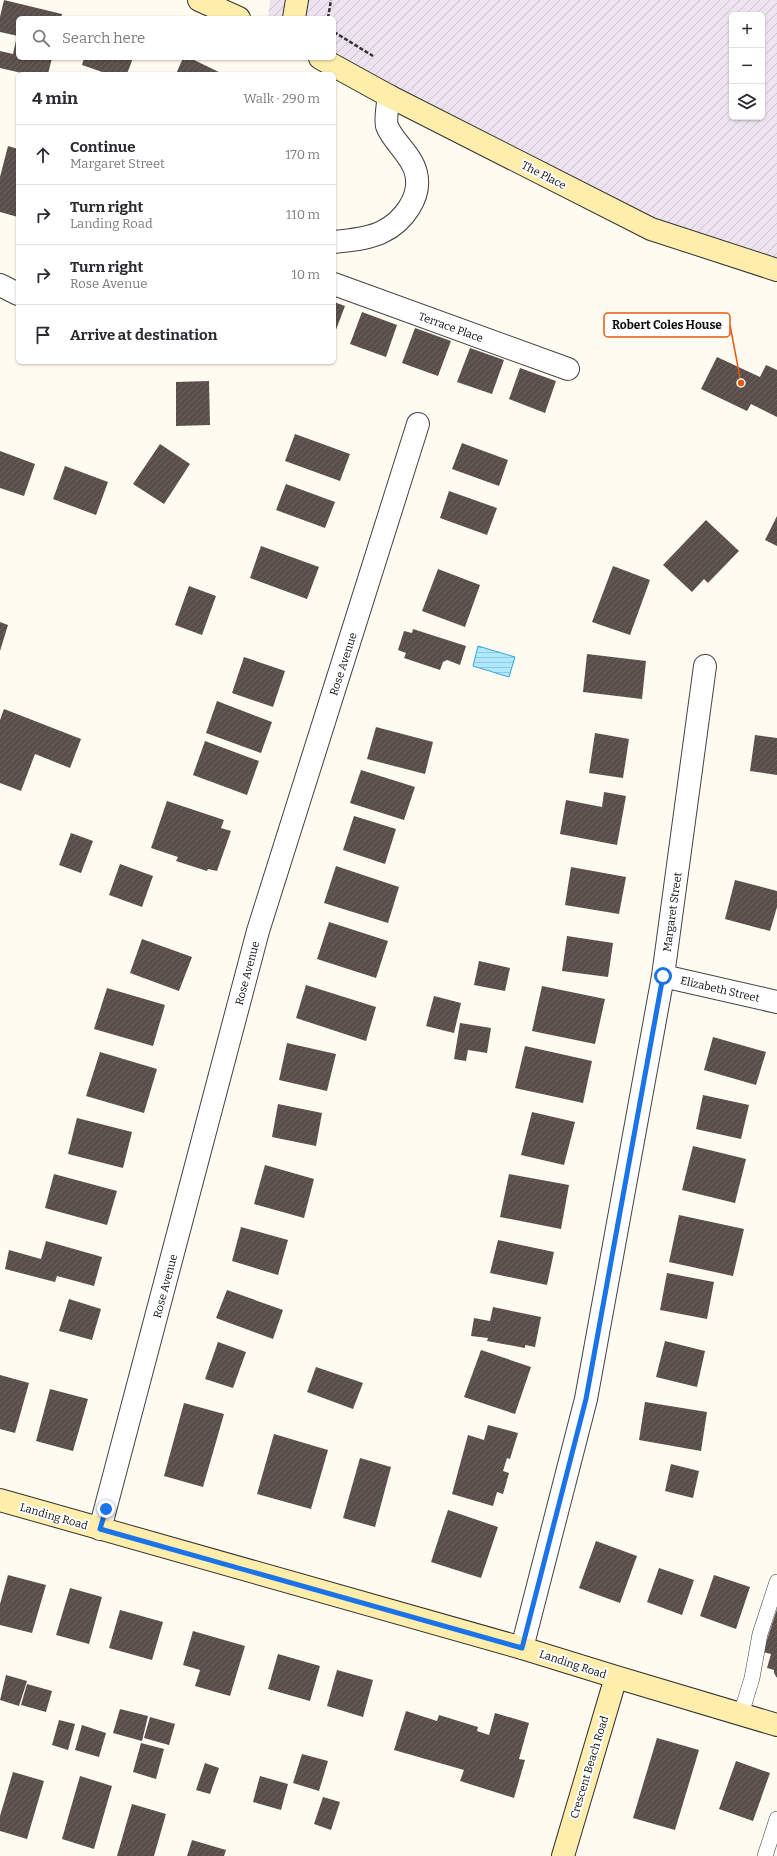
<!DOCTYPE html>
<html lang="en">
<head>
<meta charset="utf-8">
<style>
  body { margin:0; font-family:Bitter,serif; background:#f7f7f7; color:#2b2b33 }
  .controls { position:absolute; right:12px; top:12px; display:grid; overflow:hidden; border-radius:6px; box-shadow:0 1px 3px #0004 }
  .controls button { width:36px; height:36px; display:grid; place-items:center; padding:0; border:0; border-bottom:1px solid #e1e1e2; background:#fff; color:#2b2b33; font:20px sans-serif }
  .stop { position:absolute; width:12px; height:12px; margin:-9px; border:3px solid #1a73e8; border-radius:50%; background:#fff }
  .stop.end { background:#1a73e8; border-color:#fff; box-shadow:0 1px 4px #0008 }
  .list { margin:0; padding:0; list-style:none }
  h2 { display:flex; justify-content:space-between; align-items:center; height:52px; margin:0; padding:0 16px; font-size:17px }
  h2 small { font-size:13px; font-weight:400; color:#7c7c81 }
  .list li { display:grid; grid-template-columns:26px 1fr auto; gap:12px; align-items:center; box-sizing:border-box; height:60px; padding:0 16px; border-top:1px solid #e1e1e2 }
  .list b { display:block; font-size:15px; white-space:nowrap }
  .list p { margin:0; font-size:13px; white-space:nowrap; color:#7c7c81 }
  .list em { font-size:13px; font-style:normal; color:#7c7c81 }
  .icon { flex:none; width:22px; height:22px; fill:none; stroke:currentColor; stroke-width:2; stroke-linecap:round; stroke-linejoin:round }
  .map { position:relative; flex:none; width:777px; height:1856px; overflow:hidden }
  .search { position:absolute; background:#fff; box-shadow:0 1px 3px #0004; left:16px; top:16px; width:320px; height:44px; display:flex; align-items:center; gap:10px; box-sizing:border-box; padding:0 14px; border-radius:6px; color:#7c7c81; font-size:15px }
  .panel { position:absolute; background:#fff; box-shadow:0 1px 3px #0004; left:16px; top:72px; width:320px; height:292px; border-radius:6px }
  .map>svg:first-child { display:block }
</style>
</head>
<body>
<div class="map">
<svg width="777" height="1856" viewBox="0 0 777 1856">
  <defs>
    <pattern id="industrial-furrows" width="10" height="10" patternUnits="userSpaceOnUse"><rect width="10" height="10" fill="#ece3ef"/><path d="M-1 1l2-2M0 10L10 0M9 11l2-2" fill="none" stroke="#c9c2cc"/></pattern>
    <pattern id="water-rules" width="6" height="5" patternUnits="userSpaceOnUse"><rect width="6" height="5" fill="#afe9fd"/><path d="M0 2.5h6" fill="none" stroke="#95c7d8"/></pattern>
    <pattern id="building-hatch" width="6" height="6" patternUnits="userSpaceOnUse"><rect width="6" height="6" fill="#594e4a"/><path d="M-1 1l2-2M0 6l6-6M5 7l2-2" fill="none" stroke="#6c6360"/></pattern>
  </defs>
  <rect width="100%" height="100%" fill="#fffbf1"/>
  <path fill="url(#industrial-furrows)" fill-rule="evenodd" d="M270 0H777V261L655 223 334 57V18H268ZM732 15H762V117H732Z"/>
  <path fill="url(#water-rules)" stroke="#2eaadd" d="M478 646 515 657 509 677 473 666Z"/>
  <path fill="url(#building-hatch)" d="M4 0 62 14 61 18H18V36L0 32V17Z
    M17 36 18 58H52L48 74H26L0 68V51L13 54Z
    M84 58H133L127 74H108L82 65Z
    M183 58H190L223 74H176Z
    M8 146 18 149V217L0 212V177Z
    M334 302 345 306 334 335Z
    M362 312 397 325 386 357 350 344Z
    M415 328 451 341 438 376 402 363Z
    M470 348 504 360 492 394 457 382Z
    M717 357 760 377 766 365 777 370V417L751 404 747 411 701 389Z
    M520 368 556 381 545 413 509 399Z
    M209 381 210 425 176 426V382Z
    M295 434 350 454 340 481 285 461Z
    M462 443 508 460 499 486 452 469Z
    M160 444 190 464 164 504 133 484Z
    M0 451 35 464 24 496 0 488Z
    M65 466 108 482 96 515 53 499Z
    M286 484 335 502 325 528 276 510Z
    M449 491 497 508 487 535 440 518Z
    M777 516V546L765 540Z
    M706 520 739 551 708 583 704 579 692 592 663 565Z
    M261 546 319 567 307 599 250 578Z
    M613 566 650 580 630 635 592 622Z
    M438 569 480 585 465 627 422 611Z
    M189 586 216 596 202 635 175 625Z
    M0 622 8 625 0 651Z
    M413 629 466 646 460 665 447 660 443 662 440 670 404 658 406 653 398 650 404 631 412 633Z
    M587 654 646 661 642 699 583 692Z
    M244 657 285 671 273 707 232 693Z
    M217 701 272 722 261 753 206 733Z
    M4 709 81 739 70 768 35 754 21 791 0 783V720Z
    M376 727 433 742 425 774 367 759Z
    M595 733 629 739 623 778 589 773Z
    M755 735 777 738V775L750 771Z
    M205 741 259 761 247 795 193 775Z
    M361 770 415 787 404 820 350 803Z
    M604 792 626 796 617 845 560 834 566 800 602 807Z
    M167 801 224 820 221 828 231 831 217 871 208 869 207 871 176 861 178 857 151 848Z
    M354 816 396 829 385 864 343 850Z
    M71 833 93 841 81 873 59 865Z
    M120 864 153 876 142 907 109 895Z
    M336 866 399 887 388 923 324 903Z
    M571 867 626 877 619 914 565 905Z
    M735 880 777 891V907L770 931 725 919Z
    M329 922 388 941 376 978 317 959Z
    M567 936 613 943 608 977 562 971Z
    M142 939 192 957 179 991 130 973Z
    M479 961 510 968 505 991 474 985Z
    M306 985 376 1007 366 1041 296 1018Z
    M542 986 605 999 595 1044 532 1031Z
    M107 988 165 1005 153 1046 94 1029Z
    M434 996 461 1003 454 1033 426 1026Z
    M460 1023 491 1028 487 1053 468 1050 466 1061 454 1059Z
    M713 1037 766 1052 756 1085 704 1070Z
    M287 1043 336 1054 327 1091 279 1080Z
    M525 1046 592 1061 583 1103 515 1088Z
    M100 1052 157 1069 144 1113 86 1096Z
    M703 1095 749 1105 741 1139 696 1129Z
    M278 1104 322 1113 316 1146 272 1137Z
    M532 1112 575 1122 564 1165 521 1155Z
    M77 1118 132 1132 123 1168 68 1154Z
    M693 1146 746 1159 735 1203 682 1190Z
    M265 1165 314 1179 304 1218 254 1204Z
    M54 1174 117 1191 107 1225 45 1208Z
    M509 1174 569 1185 561 1229 500 1217Z
    M679 1215 744 1229 733 1276 669 1262Z
    M241 1227 288 1240 278 1275 232 1261Z
    M498 1240 554 1252 547 1285 490 1273Z
    M46 1241 102 1257 94 1286 57 1276 55 1282 5 1269 9 1250 41 1259Z
    M667 1273 714 1282 707 1319 660 1310Z
    M227 1290 283 1310 273 1339 216 1318Z
    M69 1299 101 1309 92 1340 59 1331Z
    M493 1307 541 1317 535 1347 525 1345V1348L487 1341 488 1338 471 1336 474 1318 490 1321Z
    M665 1341 705 1351 697 1387 656 1377Z
    M218 1342 246 1352 233 1388 205 1379Z
    M481 1350 531 1367 515 1414 464 1397Z
    M316 1367 363 1383 353 1409 307 1392Z
    M0 1375 29 1383 15 1433 0 1429Z
    M50 1389 88 1399 73 1451 36 1441Z
    M645 1402 707 1412 701 1451 639 1440Z
    M184 1403 224 1414 203 1487 164 1476Z
    M488 1425 518 1433 510 1459 507 1458 503 1471 509 1473 503 1494 497 1492 493 1506 452 1494 468 1435 484 1440Z
    M274 1434 328 1450 311 1509 257 1494Z
    M360 1458 391 1467 375 1527 343 1518Z
    M671 1464 699 1471 693 1498 665 1491Z
    M448 1510 498 1527 481 1578 431 1562Z
    M596 1541 637 1556 620 1603 579 1588Z
    M659 1568 694 1580 682 1615 647 1602Z
    M8 1575 46 1585 32 1633 0 1625V1604Z
    M714 1575 750 1587 736 1629 700 1616Z
    M70 1588 102 1597 89 1644 56 1635Z
    M777 1609V1678L774 1673V1670L767 1668 771 1654 763 1652Z
    M120 1610 163 1622 152 1660 109 1648Z
    M193 1631 245 1646 230 1696 195 1686 200 1670 183 1665Z
    M278 1654 320 1666 310 1701 268 1689Z
    M337 1670 373 1680 363 1717 327 1706Z
    M6 1675 27 1681 19 1706 0 1700Z
    M27 1684 52 1691 46 1712 21 1705Z
    M120 1709 148 1716 142 1741 113 1733Z
    M406 1711 437 1721 439 1715 478 1727 477 1731 489 1735 495 1713 529 1723 519 1759 525 1760 514 1798 460 1781 464 1770 394 1750Z
    M150 1717 175 1724 169 1745 144 1738Z
    M59 1720 75 1724 68 1750 52 1745Z
    M82 1725 106 1733 99 1757 75 1750Z
    M657 1738 699 1750 675 1830 633 1818Z
    M141 1743 164 1749 156 1779 133 1772Z
    M302 1754 328 1761 319 1791 293 1783Z
    M736 1761 770 1773 753 1821 719 1809Z
    M205 1763 219 1768 210 1794 196 1790Z
    M13 1772 44 1781 27 1839 0 1831V1816Z
    M80 1776 112 1786 94 1849 62 1839Z
    M260 1776 288 1784 281 1810 253 1802Z
    M323 1797 340 1802 331 1830 314 1824Z
    M132 1804 166 1814 154 1856H117Z
    M192 1840 226 1850 224 1856H187Z"/>
  <g fill="none" stroke-linecap="round" stroke-linejoin="round">
    <g stroke="#424242" stroke-width="16">
      <path id="lane" d="M741 1714 752 1678 760 1634 777 1582
        M765 1856 777 1819"/>
    </g>
    <g stroke="#424242" stroke-width="24">
      <path id="street" d="M334 242C350 240 368 239 382 232 403 222 422 197 416 173 412 155 393 142 387 126 385 120 388 103 389 96
        M334 284 568 369
        M0 285 18 294
        M663 976 777 1002
        M100 1529 258 931 418 424
        M522 1648 586 1399 663 976 705 666"/>
    </g>
    <g stroke="#313131" stroke-width="24">
      <path id="secondary" d="M199 0 239 18
        M294 18 297 0
        M320 58 389 96 651 229 777 270
        M0 1500 522 1648 616 1677 777 1725
        M563 1856 616 1677"/>
    </g>
    <path stroke="#313131" stroke-width="2.5" stroke-dasharray="4 2" stroke-linecap="butt" d="M328 18 331 0
      M334 32 373 56"/>
    <use href="#lane" stroke="#fff" stroke-width="15"/>
    <use href="#street" stroke="#fff" stroke-width="22"/>
    <use href="#secondary" stroke="#ffedac" stroke-width="22"/>
  </g>
  <g fill="none" stroke-linecap="round" stroke-linejoin="round">
    <path stroke="#1a73e8" stroke-width="5" d="M106 1509 100 1529 522 1648 586 1399 663 976"/>
  </g>
  <g text-anchor="middle" stroke-width="4" stroke-linejoin="round" paint-order="stroke">
    <g font-size="11" fill="#0f0f0f" stroke="#fff">
      <text transform="translate(544 175) rotate(27)" y="4">The Place</text>
      <text transform="translate(451 327) rotate(20)" y="4">Terrace Place</text>
      <text transform="translate(343 664) rotate(-72)" y="4">Rose Avenue</text>
      <text transform="translate(672 912) rotate(-82)" y="4">Margaret Street</text>
      <text transform="translate(247 973) rotate(-75)" y="4">Rose Avenue</text>
      <text transform="translate(720 989) rotate(13)" y="4">Elizabeth Street</text>
      <text transform="translate(165 1286) rotate(-75)" y="4">Rose Avenue</text>
      <text transform="translate(54 1516) rotate(16)" y="4">Landing Road</text>
      <text transform="translate(573 1664) rotate(18)" y="4">Landing Road</text>
      <text transform="translate(589 1767) rotate(-73)" y="4">Crescent Beach Road</text>
    </g>
  </g>
  <path fill="none" stroke="#e8590c" stroke-width="1.5" d="M741 383L730 325"/>
  <circle fill="#e8590c" stroke="#fff" stroke-width="1.5" cx="741" cy="383" r="4"/>
  <rect fill="#fff" stroke="#e8590c" stroke-width="1.5" x="604" y="313" width="126" height="24" rx="4"/>
  <g font-size="12" text-anchor="middle" font-weight="bold" fill="#0f0f0f">
    <text x="667" y="329">Robert Coles House</text>
  </g>
</svg>
<div class="controls">
<button>+</button>
<button>−</button>
<button><svg class="icon" aria-label="layers" viewBox="0 0 24 24"><path d="M12 4l9 5-9 5-9-5zM3 14l9 5 9-5"/></svg></button>
</div>
<div class="stop" style="left:663px;top:976px"></div>
<div class="stop end" style="left:106px;top:1509px"></div>
<div class="search"><svg class="icon" aria-label="search" viewBox="0 0 24 24"><circle cx="10" cy="10" r="6"/><path d="M15 15l6 6"/></svg>Search here</div>
<section class="panel">
<h2>4 min<small>Walk · 290 m</small></h2>
<ul class="list">
<li><svg class="icon" aria-label="ahead" viewBox="0 0 24 24"><path d="M12 20V5M6 11l6-6 6 6"/></svg><div><b>Continue</b><p>Margaret Street</p></div><em>170 m</em></li>
<li><svg class="icon" aria-label="right" viewBox="0 0 24 24"><path d="M7 20v-9h11M14 6l5 5-5 5"/></svg><div><b>Turn right</b><p>Landing Road</p></div><em>110 m</em></li>
<li><svg class="icon" aria-label="right" viewBox="0 0 24 24"><path d="M7 20v-9h11M14 6l5 5-5 5"/></svg><div><b>Turn right</b><p>Rose Avenue</p></div><em>10 m</em></li>
<li><svg class="icon" aria-label="arrive" viewBox="0 0 24 24"><path d="M6 21V4h12l-3 4 3 4H6"/></svg><div><b>Arrive at destination</b></div></li>
</ul>
</section>
</div>
</body>
</html>
